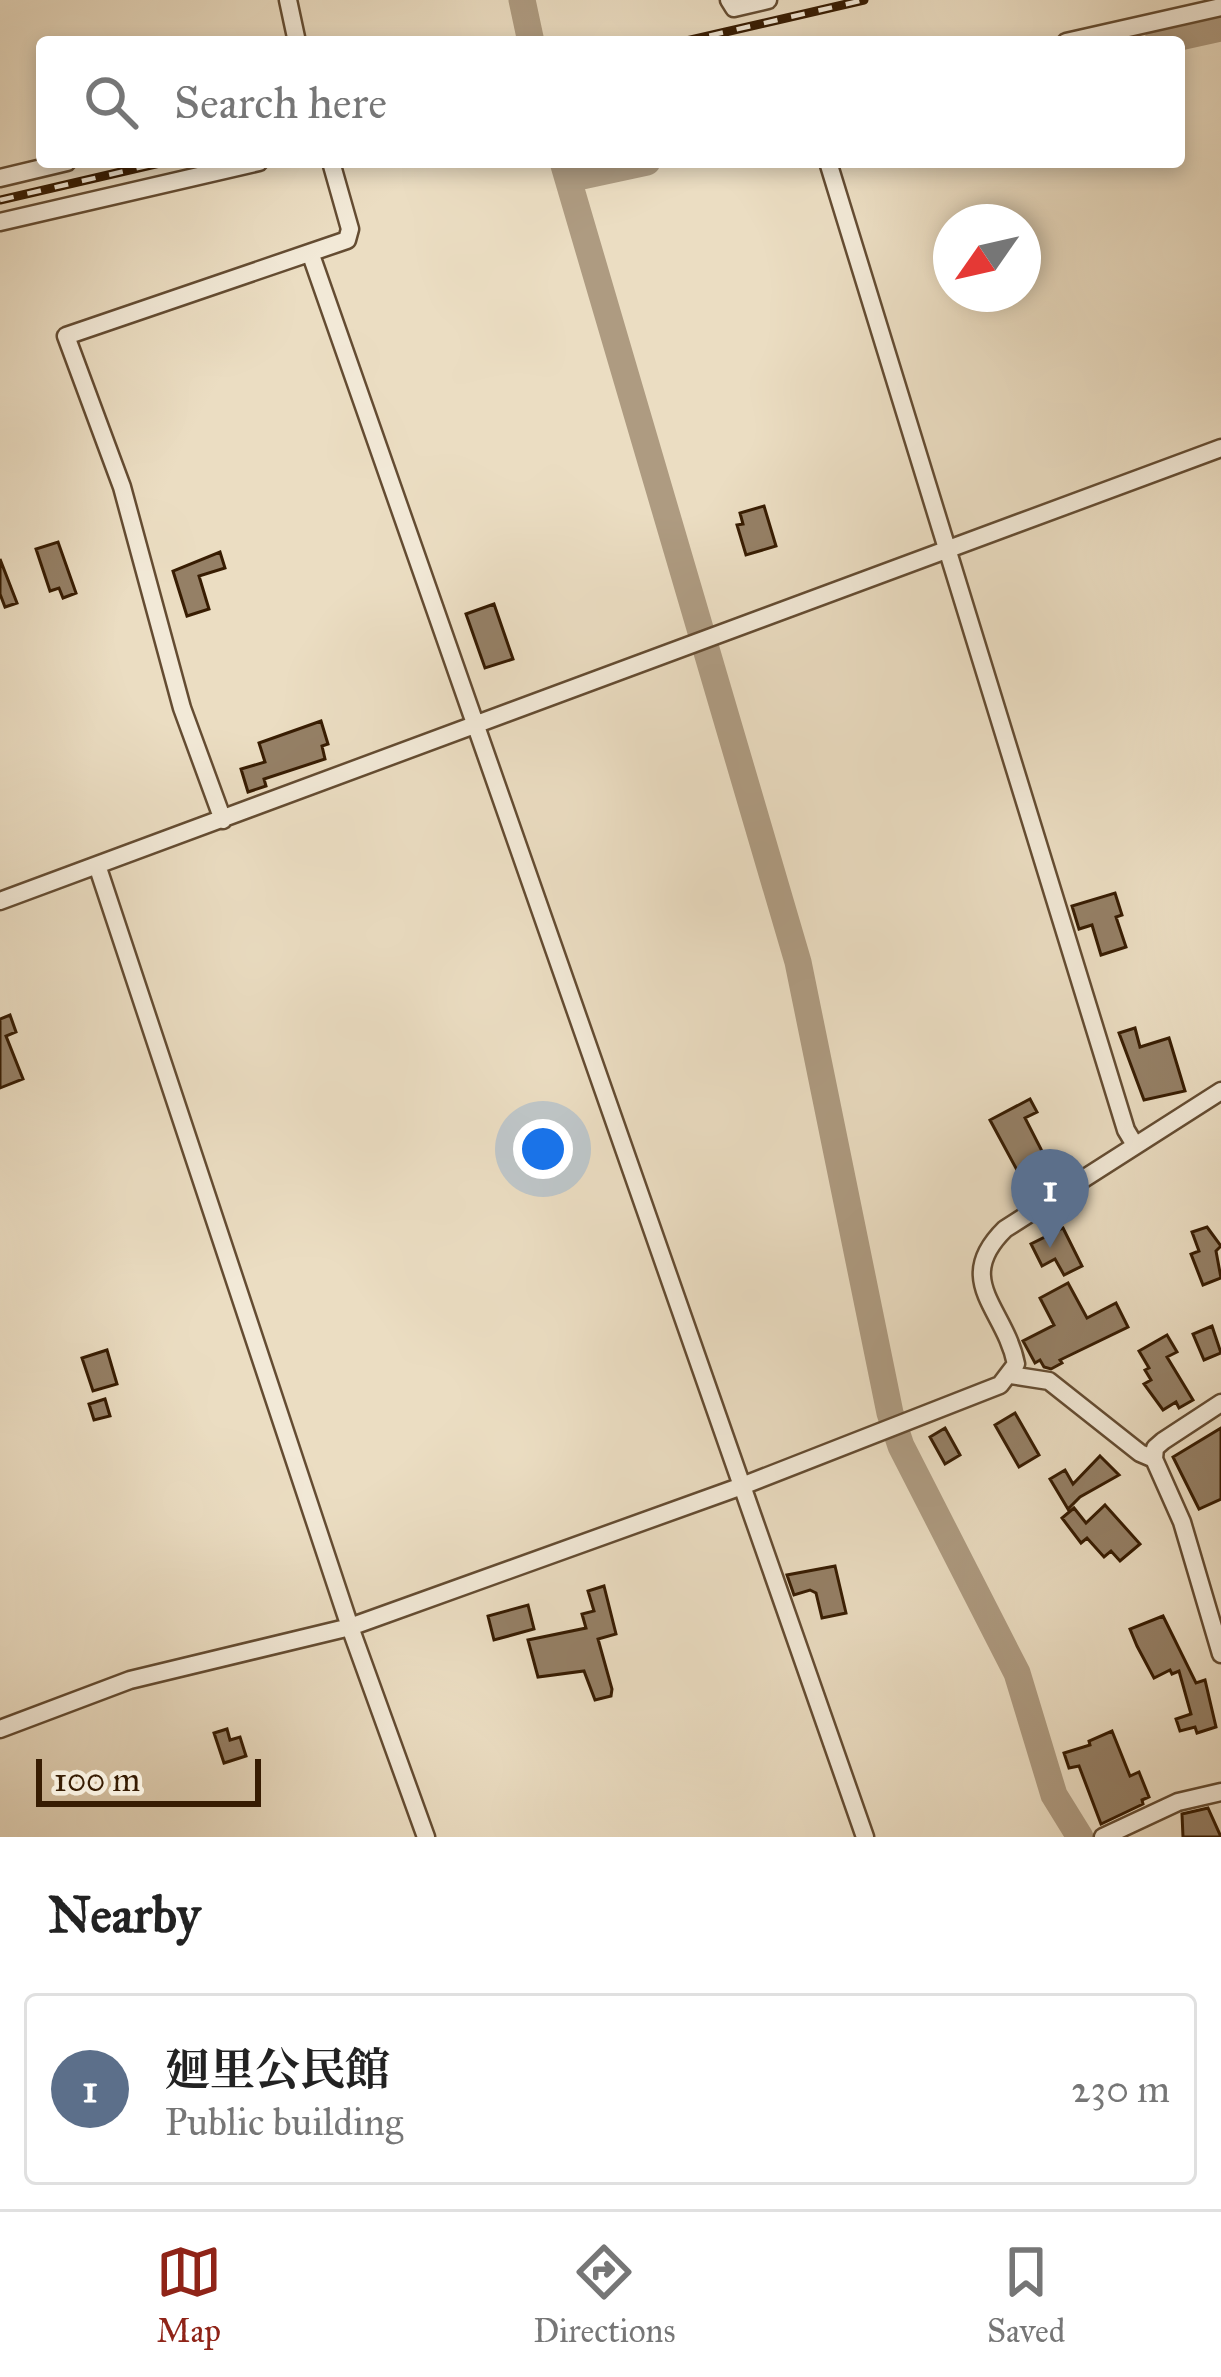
<!DOCTYPE html>
<html lang="en">
<head>
<meta charset="utf-8">
<style>
  body { margin:0; font-family:"IM FELL Great Primer","Noto Serif JP",serif; background:#f6f6f6; color:#222 }
  .compass { position:absolute; left:933px; top:204px; width:108px; height:108px; border-radius:50%; background:#fff; box-shadow:0 6px 18px #0003; rotate:236deg }
  .scale { position:absolute; left:36px; bottom:30px; width:225px; box-sizing:border-box; padding-left:12px; border:6px solid #371c02; border-top:0; font-size:33px; line-height:42px; white-space:nowrap; color:#371c02; -webkit-text-stroke:9px #f2e9d7; paint-order:stroke }
  .you { position:absolute; left:543px; top:1149px; width:42px; height:42px; margin:-30px; border:9px solid #fff; border-radius:50%; background:#1a73e8; box-shadow:0 0 0 18px #1a73e833 }
  .badge { display:grid; place-items:center; width:78px; height:78px; border-radius:50%; background:#8f2418; color:#fff; font-size:39px; font-weight:700 }
  .pin { position:absolute; translate:-50% -99px; filter:drop-shadow(0 3px 6px #0008) }
  .pin::after { content:''; position:absolute; top:63px; width:42px; height:36px; background:inherit; clip-path:polygon(0 0,100% 0,50% 100%) }
  .list { margin:0; padding:0; list-style:none }
  h2 { display:flex; justify-content:space-between; align-items:center; height:156px; margin:0; padding:0 48px; font-size:51px }
  h2 small { font-size:39px; font-weight:400; color:#767676 }
  .list li { display:grid; grid-template-columns:78px 1fr auto; gap:36px; align-items:center; box-sizing:border-box; height:192px; margin:0 24px 24px; padding:0 24px; border:3px solid #e0e0e0; border-radius:12px }
  .list b { display:block; font-size:45px; white-space:nowrap }
  .list p { margin:0; font-size:39px; white-space:nowrap; color:#767676 }
  .list em { font-size:39px; font-style:normal; color:#767676 }
  .icon { flex:none; width:66px; height:66px; fill:none; stroke:currentColor; stroke-width:2; stroke-linecap:round; stroke-linejoin:round }
  .map { position:relative; flex:none; width:1221px; height:1837px; overflow:hidden }
  .search { position:absolute; background:#fff; box-shadow:0 6px 18px #0003; left:36px; right:36px; top:36px; height:132px; display:flex; align-items:center; gap:30px; box-sizing:border-box; padding:0 42px; border-radius:12px; color:#767676; font-size:45px }
  .sheet { height:372px; background:#fff }
  nav { display:flex; justify-content:space-around; align-items:center; box-sizing:border-box; height:168px; border-top:3px solid #e0e0e0; background:#fff; font-size:33px; color:#767676 }
  nav a { display:grid; justify-items:center; gap:6px }
  nav .on { color:#8f2418 }
  .map>svg:first-child { display:block }
</style>
</head>
<body>
<div class="map">
<svg width="1221" height="1837" viewBox="0 0 1221 1837">
  <rect width="100%" height="100%" fill="#ebddc2"/>
  <filter id="stains"><feTurbulence type="fractalNoise" baseFrequency=".00167" numOctaves="4"/><feColorMatrix values="0 0 0 0 .2 0 0 0 0 .09 0 0 0 0 .02 0 0 0 .5 -.17"/></filter>
  <radialGradient id="worn" r=".72"><stop offset=".6" stop-color="#630" stop-opacity="0"/><stop offset="1" stop-color="#630" stop-opacity=".3"/></radialGradient>
  <g fill="none" stroke-linecap="round" stroke-linejoin="round">
    <path stroke="#ae9b81" stroke-width="27" d="M522 0 531 42
      M1157 42 1221 28
      M563 162 798 962 890 1413 901 1446 1017 1673 1054 1795 1080 1837
      M568 179 647 162"/>
  </g>
  <path fill="#958066" stroke="#371c02" stroke-width="3" d="M764 506 776 546 746 555 737 525 743 524 740 513Z
    M58 542 76 593 63 598 59 588 50 591 36 549Z
    M220 552 225 568 199 576 209 609 187 616 173 571Z
    M0 559 17 603 5 607 0 594Z
    M494 604 513 659 485 668 466 614Z
    M321 721 328 744 322 746 325 759 264 779 266 786 248 792 241 769 265 762 259 743Z
    M1115 893 1122 915 1116 917 1126 947 1101 955 1092 925 1079 929 1072 906Z
    M10 1015 16 1032 6 1036 23 1079 0 1088V1019Z
    M1135 1028 1140 1047 1169 1038 1185 1091 1144 1100 1119 1033Z
    M1030 1099 1037 1112 1025 1118 1047 1161 1036 1167 1033 1162 1017 1170 990 1120Z
    M1207 1227 1221 1246 1216 1251 1221 1278 1203 1285 1191 1254 1199 1251 1192 1232Z
    M1063 1228 1082 1266 1064 1275 1055 1259 1042 1266 1031 1244Z
    M1068 1283 1087 1318 1116 1303 1128 1327 1060 1360 1062 1363 1051 1369 1044 1367 1040 1360 1035 1363 1023 1341 1054 1325 1040 1298Z
    M1212 1326 1221 1353 1204 1360 1193 1334Z
    M1167 1335 1177 1352 1167 1357 1193 1400 1179 1408 1176 1402 1163 1410 1144 1384 1151 1380 1145 1370 1149 1368 1139 1351Z
    M107 1350 117 1384 93 1391 82 1358Z
    M105 1399 110 1416 94 1420 89 1404Z
    M1015 1413 1039 1455 1019 1467 995 1425Z
    M945 1428 960 1455 945 1464 930 1437Z
    M1221 1428V1499L1199 1509 1173 1457Z
    M1100 1456 1119 1475 1080 1497 1068 1509 1050 1479 1065 1470 1073 1484Z
    M1105 1505 1140 1544 1120 1561 1111 1551 1104 1557 1087 1538 1081 1543 1062 1518 1074 1508 1086 1523Z
    M835 1566 846 1613 822 1618 816 1593 810 1590 794 1595 787 1575Z
    M604 1586 616 1634 598 1639 612 1689 611 1696 595 1700 584 1671 538 1677 528 1640 586 1628 582 1614 594 1611 588 1591Z
    M528 1605 534 1629 494 1640 488 1616Z
    M1163 1616 1196 1683 1205 1680 1216 1727 1197 1733 1195 1727 1180 1731 1176 1719 1191 1714 1179 1671 1172 1674 1170 1670 1154 1678 1137 1646 1130 1629Z
    M227 1729 230 1740 240 1737 246 1756 224 1763 214 1733Z
    M1112 1731 1130 1776 1139 1772 1149 1797 1142 1800 1143 1804 1101 1824 1079 1766 1069 1768 1064 1753 1090 1745 1089 1741Z
    M1208 1808 1221 1837H1183L1182 1814Z"/>
  <g fill="none" stroke-linecap="round" stroke-linejoin="round">
    <g stroke="#644c32" stroke-width="21">
      <path id="minor" d="M288 0 297 42
        M729 0 734 8 768 0
        M1066 42 1221 7
        M828 162 1126 1130 1135 1145
        M0 178 67 162
        M0 222 259 162
        M311 255 865 1837
        M223 820 182 708 122 487 66 336 347 240 350 229 331 162
        M97 865 350 1627 426 1837
        M0 901 1221 448
        M1011 1375 1049 1381 1140 1453 1154 1459
        M1221 1403 1163 1441 1155 1448 1154 1459 1182 1522 1221 1654
        M0 1729 130 1680 350 1627 742 1486 1000 1385 1016 1364C1005 1308 952 1281 1005 1229L1221 1091
        M1103 1837 1178 1802 1221 1792"/>
    </g>
    <use href="#minor" stroke="#f2e9d7" stroke-width="16"/>
    <g stroke="#371c02" stroke-width="9">
      <path id="rail" d="M682 42 864 0
        M0 200 164 162"/>
    </g>
    <use href="#rail" stroke="#f2e9d7" stroke-width="4.5" stroke-dasharray="14" stroke-linecap="butt"/>
  </g>
  <rect width="100%" height="100%" filter="url(#stains)"/>
  <rect width="100%" height="100%" fill="url(#worn)"/>
</svg>
<svg class="compass" viewBox="-18 -18 36 36"><path d="M0-13l5 13h-10z" fill="#e53935"/><path d="M0 13l5-13h-10z" fill="#767676"/></svg>
<div class="scale">100 m</div>
<div class="you"></div>
<div class="pin badge" style="left:1050px;top:1248px;background:#5c6f8a">1</div>
<div class="search"><svg class="icon" aria-label="search" viewBox="0 0 24 24"><circle cx="10" cy="10" r="6"/><path d="M15 15l6 6"/></svg>Search here</div>
</div>
<section class="sheet">
<h2>Nearby<small></small></h2>
<ul class="list">
<li><span class="badge" style="background:#5c6f8a">1</span><div><b>廻里公民館</b><p>Public building</p></div><em>230 m</em></li>
</ul>
</section>
<nav>
<a class="on"><svg class="icon" aria-label="map" viewBox="0 0 24 24"><path d="M3 6l6-2 6 2 6-2v14l-6 2-6-2-6 2zM9 4v14M15 6v14"/></svg>Map</a>
<a><svg class="icon" aria-label="directions" viewBox="0 0 24 24"><path d="M12 3l9 9-9 9-9-9zM9 14v-3h6M13 9l2 2-2 2"/></svg>Directions</a>
<a><svg class="icon" aria-label="saved" viewBox="0 0 24 24"><path d="M7 4h10v16l-5-4-5 4z"/></svg>Saved</a>
</nav>
</body>
</html>
